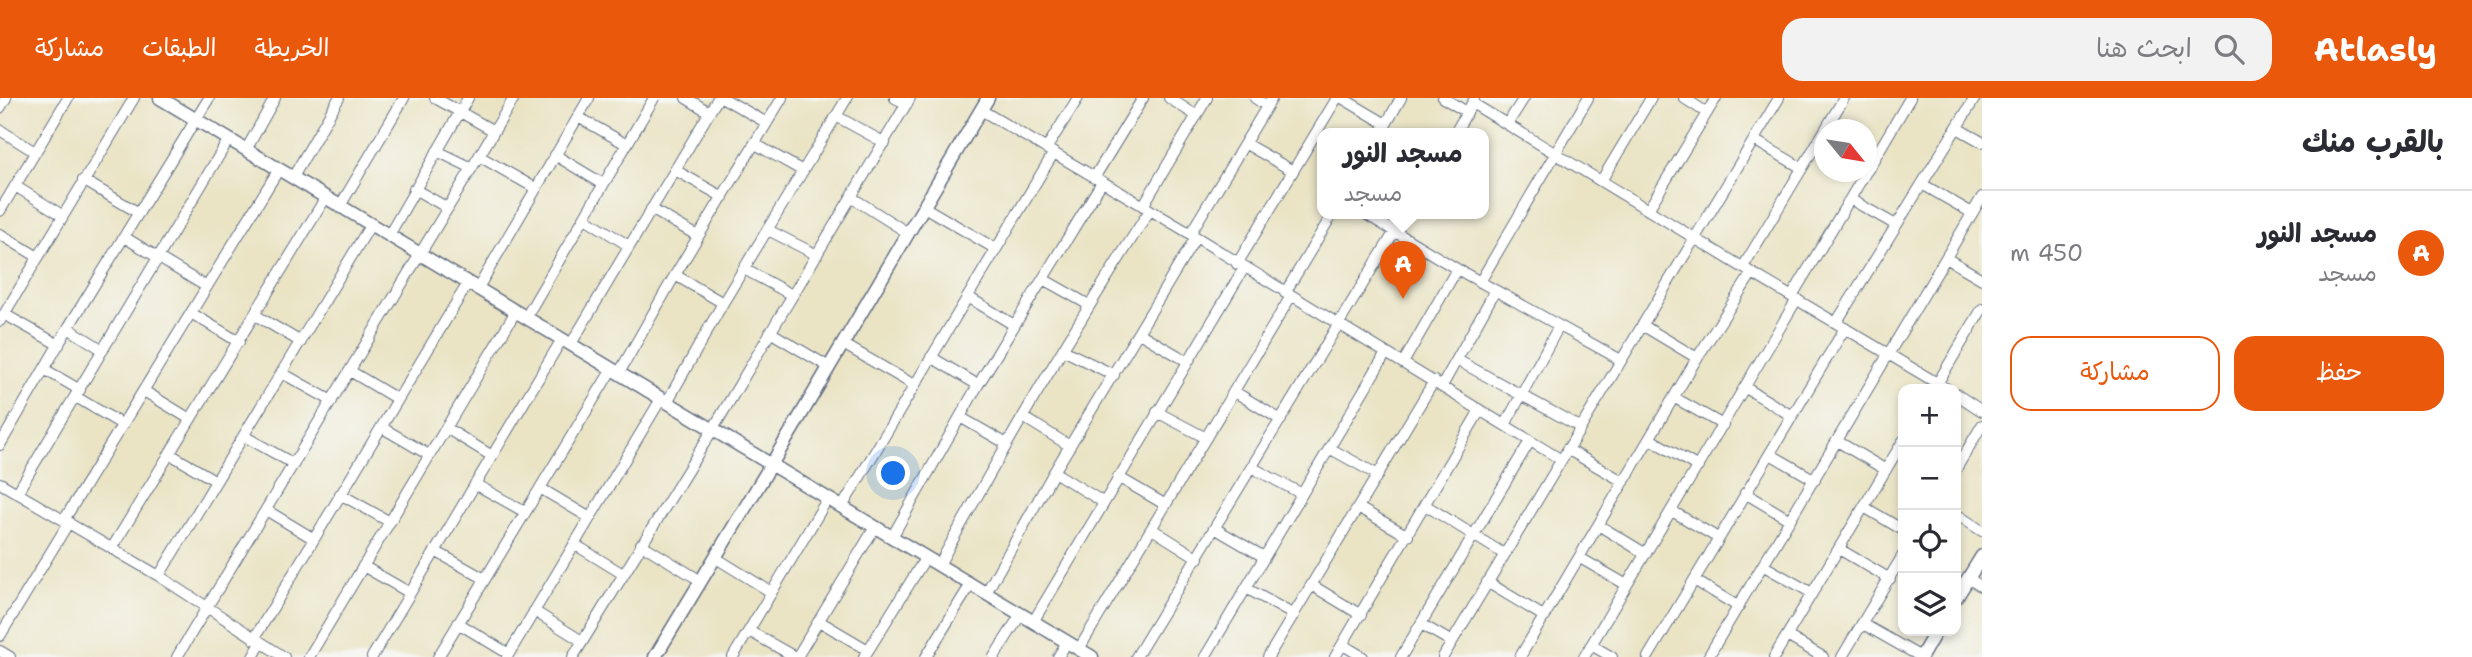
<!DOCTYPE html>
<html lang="ar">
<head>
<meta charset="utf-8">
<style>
  body { margin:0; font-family:"Shantell Sans","Playpen Sans Arabic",sans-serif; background:#f2f2f3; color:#2b2b33; direction:rtl }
  .controls { position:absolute; right:21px; bottom:21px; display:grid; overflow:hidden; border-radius:14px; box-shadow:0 4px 10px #0003 }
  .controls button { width:63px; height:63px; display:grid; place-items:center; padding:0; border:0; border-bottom:2px solid #e1e1e2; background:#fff; color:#2b2b33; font:35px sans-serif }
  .compass { position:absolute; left:1814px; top:21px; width:63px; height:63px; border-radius:50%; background:#fff; box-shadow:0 4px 10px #0003; rotate:120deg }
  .you { position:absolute; left:894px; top:376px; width:24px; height:24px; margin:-18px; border:5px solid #fff; border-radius:50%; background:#1a73e8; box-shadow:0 0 0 10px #1a73e833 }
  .badge { display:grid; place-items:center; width:46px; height:46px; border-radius:50%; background:#ea580c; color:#fff; font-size:23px; font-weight:700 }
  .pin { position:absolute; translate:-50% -58px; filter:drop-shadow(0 2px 4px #0008) }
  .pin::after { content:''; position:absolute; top:37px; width:24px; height:21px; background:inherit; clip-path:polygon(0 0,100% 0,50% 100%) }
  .popup { position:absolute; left:1317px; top:30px; width:172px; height:91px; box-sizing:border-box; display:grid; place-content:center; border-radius:14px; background:#fff; filter:drop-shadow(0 2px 5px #0005); font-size:23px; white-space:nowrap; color:#7c7c81 }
  .popup b { font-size:26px; color:#2b2b33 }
  .popup::after { content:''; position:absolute; left:50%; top:100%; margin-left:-14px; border:14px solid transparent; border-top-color:#fff }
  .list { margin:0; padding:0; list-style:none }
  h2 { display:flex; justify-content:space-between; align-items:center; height:91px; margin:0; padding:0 28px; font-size:30px }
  h2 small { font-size:23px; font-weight:400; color:#7c7c81 }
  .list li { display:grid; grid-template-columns:46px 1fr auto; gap:21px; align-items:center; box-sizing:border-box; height:126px; padding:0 28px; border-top:2px solid #e1e1e2 }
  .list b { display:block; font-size:26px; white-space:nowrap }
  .list p { margin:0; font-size:23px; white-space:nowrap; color:#7c7c81 }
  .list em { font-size:23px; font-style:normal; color:#7c7c81 }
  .actions { display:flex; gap:14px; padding:21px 28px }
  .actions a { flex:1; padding:16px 0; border:2px solid #ea580c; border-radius:21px; text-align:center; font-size:24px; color:#ea580c }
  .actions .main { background:#ea580c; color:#fff }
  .icon { flex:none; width:38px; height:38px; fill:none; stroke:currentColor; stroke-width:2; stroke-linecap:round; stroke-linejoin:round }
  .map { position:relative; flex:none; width:1982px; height:559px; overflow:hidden; direction:ltr }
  header { display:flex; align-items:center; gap:42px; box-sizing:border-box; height:98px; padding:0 35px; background:#ea580c; color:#fff }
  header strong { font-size:33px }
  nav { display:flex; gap:38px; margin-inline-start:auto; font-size:24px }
  .search { width:490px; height:63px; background:#f2f2f3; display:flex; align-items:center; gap:18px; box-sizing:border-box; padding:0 24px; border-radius:21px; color:#7c7c81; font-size:26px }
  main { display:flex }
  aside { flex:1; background:#fff }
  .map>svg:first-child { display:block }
</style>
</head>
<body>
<header>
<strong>Atlasly</strong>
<div class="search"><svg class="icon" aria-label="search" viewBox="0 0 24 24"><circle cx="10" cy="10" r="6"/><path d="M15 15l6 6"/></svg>ابحث هنا</div>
<nav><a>الخريطة</a><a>الطبقات</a><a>مشاركة</a></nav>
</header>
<main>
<aside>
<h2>بالقرب منك<small></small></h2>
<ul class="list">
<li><span class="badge">A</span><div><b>مسجد النور</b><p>مسجد</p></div><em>450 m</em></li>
</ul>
<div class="actions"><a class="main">حفظ</a><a>مشاركة</a></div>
</aside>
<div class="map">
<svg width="1982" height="559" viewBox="0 0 1982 559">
  <rect width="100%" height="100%" fill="#f6f6f2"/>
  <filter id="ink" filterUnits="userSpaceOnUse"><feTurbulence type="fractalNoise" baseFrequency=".0143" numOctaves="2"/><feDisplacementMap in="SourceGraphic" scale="14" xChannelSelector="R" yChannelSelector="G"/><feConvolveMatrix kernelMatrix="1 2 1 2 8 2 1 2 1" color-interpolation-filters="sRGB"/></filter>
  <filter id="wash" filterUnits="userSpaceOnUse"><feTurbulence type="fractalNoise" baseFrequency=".00686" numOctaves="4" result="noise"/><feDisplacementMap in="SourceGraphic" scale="28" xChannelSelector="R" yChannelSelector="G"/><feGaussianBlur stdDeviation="1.57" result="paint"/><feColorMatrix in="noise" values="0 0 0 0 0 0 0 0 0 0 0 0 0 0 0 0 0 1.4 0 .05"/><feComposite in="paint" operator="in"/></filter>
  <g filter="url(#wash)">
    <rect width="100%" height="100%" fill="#eae4c5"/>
  </g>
  <g filter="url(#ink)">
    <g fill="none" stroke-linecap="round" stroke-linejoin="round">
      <g stroke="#636e82" stroke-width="12">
        <path id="minor" d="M435 0 494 33
          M686 0 709 14
          M723 0 767 25
          M895 0 907 6
          M1169 0 1197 18
          M1255 0 1267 8
          M1342 0 1386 26
          M1443 0 1467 14
          M1684 0 1707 15
          M1472 5 1752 175 1947 291
          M0 10 6 0
          M981 12 1196 139 1560 361
          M836 18 885 45
          M578 19 626 46
          M1508 25 1524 0
          M1957 30 1982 44
          M0 32 35 54
          M1825 32 1844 0
          M1381 35 1401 0
          M1455 35 1474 2
          M1754 42 1802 70
          M755 46 803 73
          M1246 46 1293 73
          M1046 51 1078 0
          M246 52 275 0
          M437 53 472 70
          M555 57 603 86
          M479 58 535 90
          M675 72 723 99
          M1867 73 1910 0
          M293 79 339 0
          M1094 80 1143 0
          M83 82 139 115
          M1601 83 1651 0
          M1922 86 1972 115
          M15 88 62 117
          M414 91 448 110
          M851 99 908 135
          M1850 101 1896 127
          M340 108 404 0
          M1143 108 1207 0
          M924 109 996 151
          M651 111 698 138
          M1648 112 1716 0
          M0 113 68 0
          M1364 115 1457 171 1621 262
          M585 120 629 148
          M768 132 817 157
          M0 136 38 159
          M1190 136 1272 0
          M389 137 468 0
          M124 139 207 189
          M1946 160 1982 181
          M1237 166 1337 0
          M1743 169 1825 32
          M744 171 792 197
          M675 177 723 205
          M1043 181 1089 207
          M1480 184 1588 0
          M478 190 589 0
          M1285 195 1333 115
          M1792 198 1866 74
          M968 199 1014 227
          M191 215 239 244
          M4 216 59 247
          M255 217 301 244
          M526 219 654 0
          M0 223 134 0
          M1836 225 1975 0
          M1642 227 1697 260
          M68 230 103 252
          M770 234 829 269
          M1139 235 1187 263
          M571 246 718 0
          M843 246 914 287
          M1063 252 1114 277
          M931 259 978 287
          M1457 262 1580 329
          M1403 265 1457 171
          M44 271 80 292
          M350 273 397 301
          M282 275 332 303
          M619 275 675 177 782 0
          M1442 288 1495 193
          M1746 290 1792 318
          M1934 291 1982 211
          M144 293 190 321
          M1235 294 1281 322
          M1956 296 1982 313
          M76 299 123 327
          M1675 300 1723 327
          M667 304 723 205 847 0
          M1157 314 1206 340
          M960 319 1007 346
          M1023 319 1070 348
          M1505 327 1559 228
          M381 329 429 357
          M446 330 492 358
          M244 338 294 366
          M1650 341 1698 369
          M1837 343 1886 372
          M0 347 68 230 209 0
          M1331 351 1378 377
          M1567 351 1624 384
          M170 356 216 383
          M1770 356 1815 382
          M1253 370 1302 396
          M1956 371 1982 327
          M1054 374 1103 404
          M1118 379 1166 407
          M0 385 159 478 284 559
          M475 386 525 414
          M540 390 590 420
          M17 395 229 41
          M1745 395 1790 422
          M340 396 390 424
          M1425 407 1504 456
          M842 409 1053 56
          M1864 409 1903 432
          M1359 410 1408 438
          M266 412 314 441
          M1672 413 1718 440
          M1956 416 1982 433
          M64 422 279 71
          M1600 428 1646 456
          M1152 431 1198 460
          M1216 431 1264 459
          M892 439 978 287 1102 84
          M574 446 623 476
          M641 446 701 483
          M112 450 326 99
          M1839 451 1890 481
          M435 453 485 481
          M716 460 771 494
          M1580 460 1627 487
          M939 467C1005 346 1075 228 1150 112
          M363 468 410 495
          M1764 468 1812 495
          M159 478 371 126
          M1968 480 1982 489
          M1694 482 1739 509
          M1487 484 1545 519
          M1313 488 1361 517
          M1246 490 1294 517
          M986 495 1054 374 1196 139
          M534 513 582 543
          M819 523 868 552
          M1033 524 1244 170
          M458 525 509 556
          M1421 526 1452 544
          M1863 526 1921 559
          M749 533 795 559
          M0 538 69 424
          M1787 538 1823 559
          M254 541 468 185
          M1343 547 1363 559
          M1591 547 1612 559
          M1079 551 1291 198
          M0 553 10 559
          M177 559 514 0
          M253 559 261 545
          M309 559 516 213
          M372 559 562 241
          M438 559 612 271
          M507 559 661 301
          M573 559 713 331 910 0
          M733 559 828 400
          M797 559 875 429
          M864 559 926 459
          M926 559 971 486
          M994 559 1021 516
          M1058 559 1067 544
          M1136 559 1406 115
          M1205 559 1386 255
          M1268 559 1434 283
          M1335 559 1480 312
          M1401 559 1530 343
          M1443 559 1779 0
          M1520 559 1697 260 1752 175
          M1584 559 1797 201
          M1648 559 1845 230
          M1708 559 1982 99
          M1774 559 1903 343
          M1842 559 1903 457"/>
      </g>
      <g stroke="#636e82" stroke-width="15">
        <path id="tertiary" d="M160 0 1092 559
          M1956 500 1982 458
          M655 559 792 332 988 0
          M1921 559 1936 533"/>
      </g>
      <use href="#minor" stroke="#fff" stroke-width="10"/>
      <use href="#tertiary" stroke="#fff" stroke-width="12"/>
    </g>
  </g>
</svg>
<div class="controls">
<button>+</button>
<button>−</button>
<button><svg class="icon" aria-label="locate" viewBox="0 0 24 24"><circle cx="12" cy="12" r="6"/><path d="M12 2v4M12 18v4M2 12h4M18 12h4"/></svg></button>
<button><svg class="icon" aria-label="layers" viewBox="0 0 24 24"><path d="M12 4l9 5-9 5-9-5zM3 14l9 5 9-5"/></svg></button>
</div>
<svg class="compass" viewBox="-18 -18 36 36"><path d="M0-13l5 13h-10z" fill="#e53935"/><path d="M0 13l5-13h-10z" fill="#7c7c81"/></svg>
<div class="you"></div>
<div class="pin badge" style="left:1403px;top:201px">A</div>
<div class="popup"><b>مسجد النور</b>مسجد</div>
</div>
</main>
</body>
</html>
